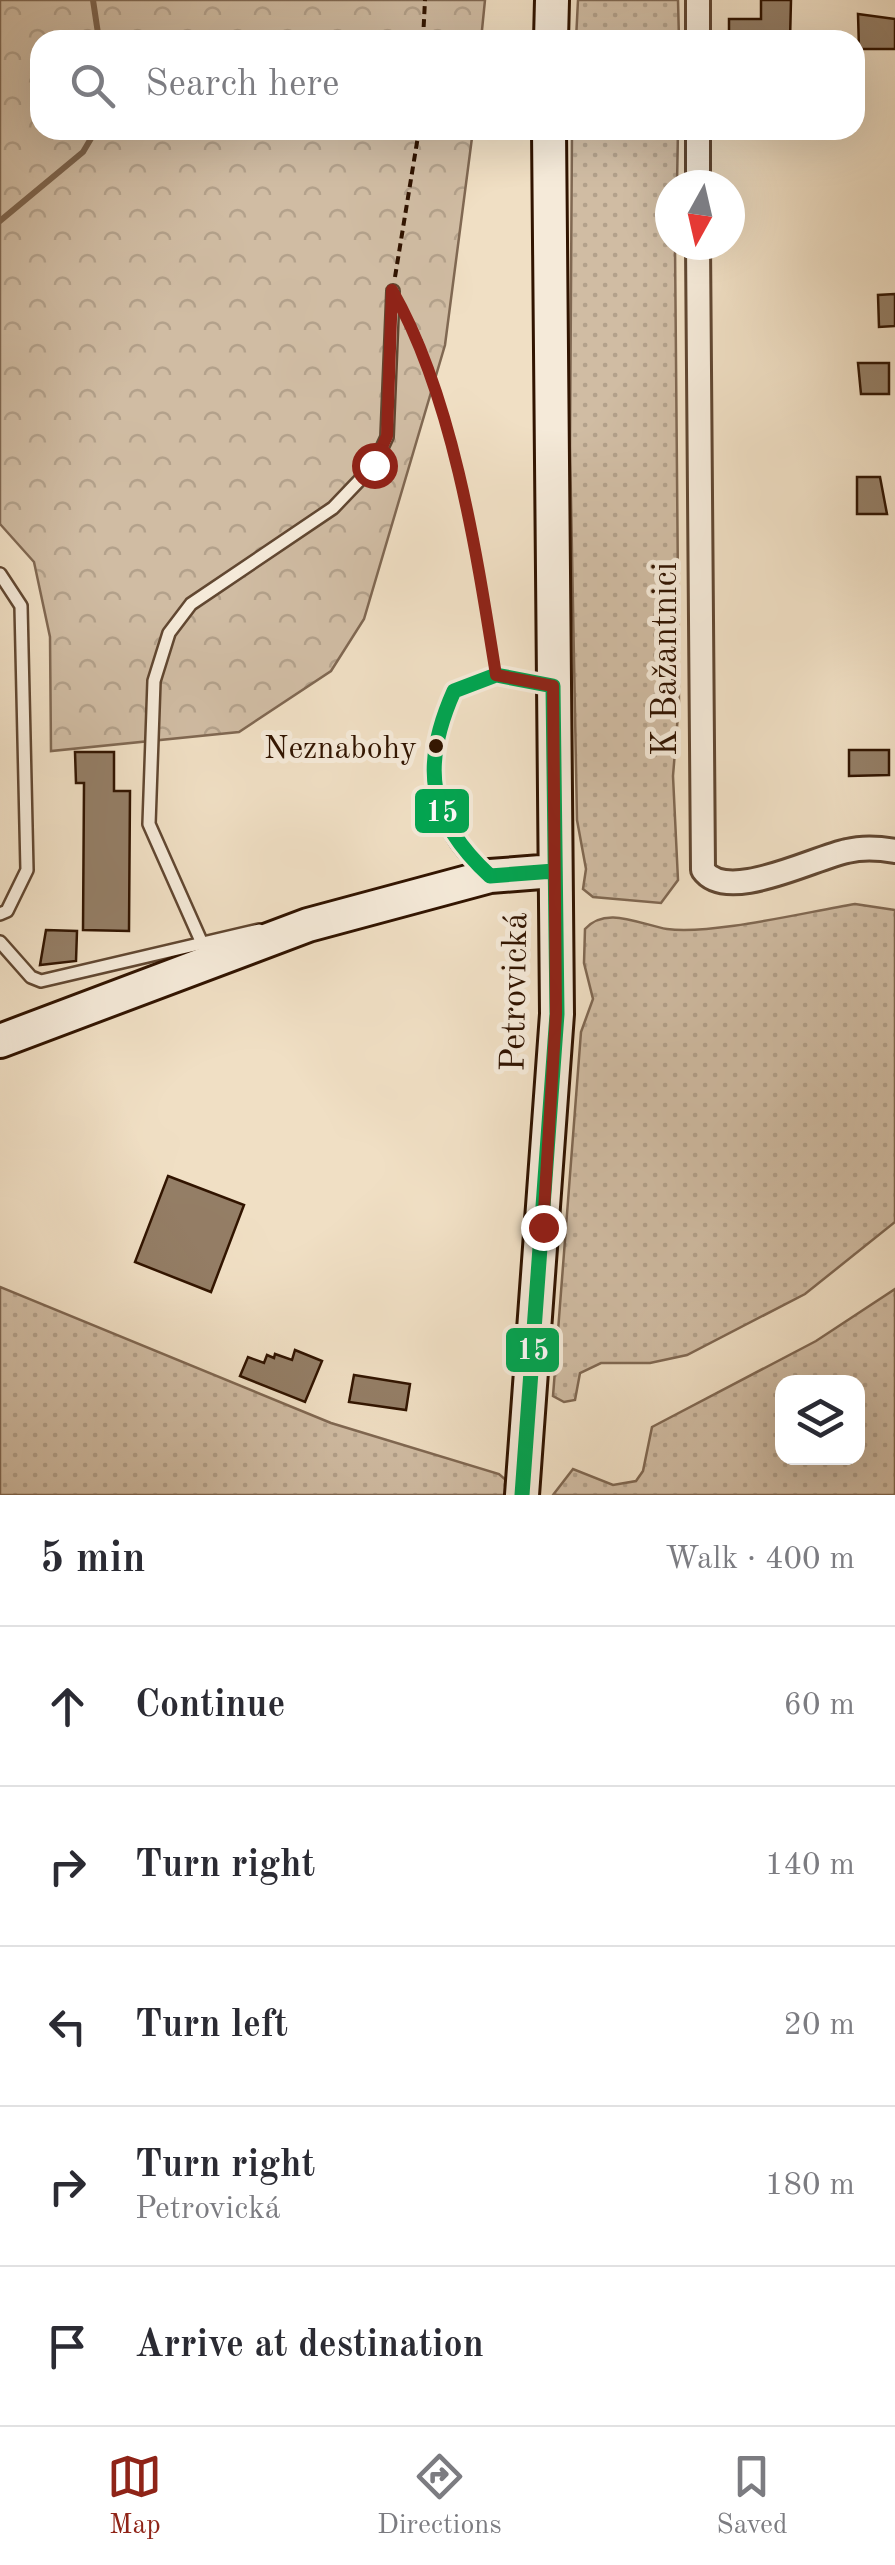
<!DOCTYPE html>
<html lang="en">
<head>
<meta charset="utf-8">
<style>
  body { margin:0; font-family:"Old Standard TT",serif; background:#f7f7f7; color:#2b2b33 }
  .controls { position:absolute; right:30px; bottom:30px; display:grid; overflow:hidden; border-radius:20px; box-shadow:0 10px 40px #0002 }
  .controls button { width:90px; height:90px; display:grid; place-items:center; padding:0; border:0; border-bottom:2px solid #e1e1e2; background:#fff; color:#2b2b33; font:50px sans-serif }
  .compass { position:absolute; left:655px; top:170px; width:90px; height:90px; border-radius:50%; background:#fff; box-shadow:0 10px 40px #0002; rotate:188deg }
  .stop { position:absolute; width:30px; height:30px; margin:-22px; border:8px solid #8f2418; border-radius:50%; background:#fff }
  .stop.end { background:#8f2418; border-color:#fff; box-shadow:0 2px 10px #0008 }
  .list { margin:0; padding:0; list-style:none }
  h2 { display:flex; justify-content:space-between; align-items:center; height:130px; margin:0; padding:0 40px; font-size:42px }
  h2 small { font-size:32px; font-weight:400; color:#7c7c81 }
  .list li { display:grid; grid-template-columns:65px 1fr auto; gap:30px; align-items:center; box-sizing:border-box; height:160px; padding:0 40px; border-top:2px solid #e1e1e2 }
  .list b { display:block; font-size:38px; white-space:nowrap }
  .list p { margin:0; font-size:32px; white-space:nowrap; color:#7c7c81 }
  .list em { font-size:32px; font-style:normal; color:#7c7c81 }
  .icon { flex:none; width:55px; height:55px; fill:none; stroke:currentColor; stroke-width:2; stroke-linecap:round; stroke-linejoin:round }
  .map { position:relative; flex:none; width:895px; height:1495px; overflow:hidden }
  .search { position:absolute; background:#fff; box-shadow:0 10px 40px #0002; left:30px; right:30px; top:30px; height:110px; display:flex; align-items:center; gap:25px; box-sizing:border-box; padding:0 35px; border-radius:30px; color:#7c7c81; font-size:38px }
  .sheet { height:930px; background:#fff }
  nav { display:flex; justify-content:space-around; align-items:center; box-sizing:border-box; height:140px; border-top:2px solid #e1e1e2; background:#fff; font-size:28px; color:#7c7c81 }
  nav a { display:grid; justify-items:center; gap:5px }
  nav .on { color:#8f2418 }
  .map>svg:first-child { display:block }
</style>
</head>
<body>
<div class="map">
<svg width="895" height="1495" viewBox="0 0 895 1495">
  <defs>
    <pattern id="grass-dots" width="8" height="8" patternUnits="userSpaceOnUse" patternTransform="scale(2.5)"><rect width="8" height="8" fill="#d0bca3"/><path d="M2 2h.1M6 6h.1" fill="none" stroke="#b3a18b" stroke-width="1.8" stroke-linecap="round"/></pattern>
    <pattern id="forest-crowns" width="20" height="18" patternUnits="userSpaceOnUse" patternTransform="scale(2.5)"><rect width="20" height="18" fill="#d0bca3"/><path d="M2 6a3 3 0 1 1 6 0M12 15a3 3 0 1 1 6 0" fill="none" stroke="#b3a18b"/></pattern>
  </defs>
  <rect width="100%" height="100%" fill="#f0dfc4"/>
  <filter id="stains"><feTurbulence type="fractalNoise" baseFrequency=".002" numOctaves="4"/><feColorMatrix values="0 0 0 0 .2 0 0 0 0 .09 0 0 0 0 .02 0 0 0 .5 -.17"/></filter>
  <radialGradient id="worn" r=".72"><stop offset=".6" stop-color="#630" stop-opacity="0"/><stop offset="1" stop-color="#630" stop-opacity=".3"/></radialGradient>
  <path fill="url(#grass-dots)" stroke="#806852" stroke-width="2.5" fill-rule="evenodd" d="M578 0H678L679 40H576Z
    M572 130H678L677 185H670V245H675L679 702 673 776 678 880 661 903 593 897 583 889 586 869 577 820 570 446Z
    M855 904 895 910V1222L805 1294 687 1355 650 1363H601L580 1373 575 1400 564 1402 553 1396 581 1032 593 999 584 963 585 929C606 905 641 925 667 929 712 935 806 912 855 904Z
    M0 1287 331 1423 499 1474 507 1481 505 1495H0Z
    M895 1289V1495H553L573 1469 613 1485 636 1481 643 1471 652 1427 816 1341ZM782 1382H858V1458H782Z"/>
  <path fill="url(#forest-crowns)" stroke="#806852" stroke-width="2.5" d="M0 0H485L481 40H40V130H473L445 345 364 619 331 671 239 732 51 751 50 637 34 562 0 524Z"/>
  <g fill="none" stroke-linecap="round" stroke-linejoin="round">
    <path stroke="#7d644d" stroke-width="6" d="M93 0 99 40
      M0 221 83 152 96 130"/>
  </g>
  <path fill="#947e66" stroke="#311400" stroke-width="2.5" d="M761 0H791L790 40H729V19H761Z
    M858 14 895 19V49H859Z
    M895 294V326L879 327 878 295Z
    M858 363H889V394H861Z
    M857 477H880L887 514H857Z
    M849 750H889V775L849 776Z
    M75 752H114V791H130L129 931 83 930 84 783H76Z
    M46 930 77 931 76 961 40 965Z
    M168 1176 244 1205 211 1292 135 1262Z
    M295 1350 322 1361 305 1402 240 1376 248 1357 264 1363 267 1355 274 1358 275 1354 292 1360Z
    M354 1375 410 1384 406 1410 349 1402Z"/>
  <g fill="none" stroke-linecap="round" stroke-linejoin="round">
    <g stroke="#614731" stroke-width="16">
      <path id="lane" d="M0 574 21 606 27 870 7 911 0 914
        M484 872C426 826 421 753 454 691L496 675 549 685
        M201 941 149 824 154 681 169 633 191 604 333 508 374 465 387 437 393 291
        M0 942 31 977 41 981 259 930"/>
    </g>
    <g stroke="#614731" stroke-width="28">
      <path id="street" d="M698 0V40
        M698 130V185
        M698 245 703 870C727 904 813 858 847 851 863 847 879 848 895 851"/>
    </g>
    <g stroke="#311400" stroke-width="38">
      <path id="secondary" d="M551 40 552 0
        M0 1041 308 925 490 876 554 871
        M522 1495 557 1014 549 130"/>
    </g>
    <path stroke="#311400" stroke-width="4" stroke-dasharray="8 5" stroke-linecap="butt" d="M423 40 425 0
      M395 277 419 130
      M408 317 420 338 474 537 494 661"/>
    <use href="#lane" stroke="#f5ead9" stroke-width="11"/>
    <use href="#street" stroke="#f5ead9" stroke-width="22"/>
    <use href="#secondary" stroke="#f5ead9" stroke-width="32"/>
    <g stroke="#f5ead9" stroke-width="22">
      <path id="bus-1" d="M522 1495 557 1014 553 686 496 675 454 691C420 767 428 819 490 876L554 871"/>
    </g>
    <use href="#bus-1" stroke="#00a651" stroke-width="15"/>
  </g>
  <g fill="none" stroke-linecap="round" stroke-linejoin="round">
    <path stroke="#8f2418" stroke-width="12" d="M374 465 387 436 392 290C453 396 477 555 496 675L553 686 556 1014 543 1227"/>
  </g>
  <circle fill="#311400" stroke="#f5ead9" stroke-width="4" cx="436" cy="746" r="9"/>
  <g text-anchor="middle" stroke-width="10" stroke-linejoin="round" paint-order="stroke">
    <g font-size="32" fill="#311400" stroke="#f5ead9" text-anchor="end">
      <text x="417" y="758">Neznabohy</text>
    </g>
    <g font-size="35" fill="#311400" stroke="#f5ead9">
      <text transform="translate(664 659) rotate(-90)" y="12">K Bažantnici</text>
      <text transform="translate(513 992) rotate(-89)" y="12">Petrovická</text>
    </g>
  </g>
  <g stroke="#f5ead9" stroke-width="4">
    <rect x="413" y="787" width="58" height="48" rx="10" fill="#00a651"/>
    <rect x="504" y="1326" width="57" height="48" rx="10" fill="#00a651"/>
  </g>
  <g font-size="28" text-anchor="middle" font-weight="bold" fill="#fff">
    <text x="442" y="821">15</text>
    <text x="533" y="1359">15</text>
  </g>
  <rect width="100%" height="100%" filter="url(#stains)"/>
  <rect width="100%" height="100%" fill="url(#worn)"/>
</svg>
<div class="controls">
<button><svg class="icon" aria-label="layers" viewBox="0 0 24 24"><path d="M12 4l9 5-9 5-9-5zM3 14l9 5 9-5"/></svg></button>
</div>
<svg class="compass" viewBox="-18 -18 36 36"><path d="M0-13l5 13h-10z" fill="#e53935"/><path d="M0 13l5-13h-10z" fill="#7c7c81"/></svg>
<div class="stop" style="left:374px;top:465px"></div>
<div class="stop end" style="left:543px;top:1227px"></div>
<div class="search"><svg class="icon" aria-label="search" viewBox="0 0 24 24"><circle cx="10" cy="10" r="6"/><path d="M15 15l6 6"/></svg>Search here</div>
</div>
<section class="sheet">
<h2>5 min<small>Walk · 400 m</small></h2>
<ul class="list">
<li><svg class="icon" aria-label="ahead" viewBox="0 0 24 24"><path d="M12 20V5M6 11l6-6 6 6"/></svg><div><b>Continue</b></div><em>60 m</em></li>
<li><svg class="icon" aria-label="right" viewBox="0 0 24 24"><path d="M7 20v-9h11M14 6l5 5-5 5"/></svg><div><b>Turn right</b></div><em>140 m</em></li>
<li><svg class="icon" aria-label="left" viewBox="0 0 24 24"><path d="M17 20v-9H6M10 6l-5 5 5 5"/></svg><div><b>Turn left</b></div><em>20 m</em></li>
<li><svg class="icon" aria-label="right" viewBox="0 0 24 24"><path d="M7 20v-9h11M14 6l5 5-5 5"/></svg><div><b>Turn right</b><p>Petrovická</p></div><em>180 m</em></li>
<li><svg class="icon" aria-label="arrive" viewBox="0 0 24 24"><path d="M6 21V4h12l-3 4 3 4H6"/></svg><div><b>Arrive at destination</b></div></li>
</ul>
</section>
<nav>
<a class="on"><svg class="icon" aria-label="map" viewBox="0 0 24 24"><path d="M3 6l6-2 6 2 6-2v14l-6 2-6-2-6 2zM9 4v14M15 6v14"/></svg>Map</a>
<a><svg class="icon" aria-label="directions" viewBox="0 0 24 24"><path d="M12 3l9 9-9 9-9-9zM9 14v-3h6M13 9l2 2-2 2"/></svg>Directions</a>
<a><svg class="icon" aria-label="saved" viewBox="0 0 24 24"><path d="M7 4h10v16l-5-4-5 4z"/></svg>Saved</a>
</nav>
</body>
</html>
